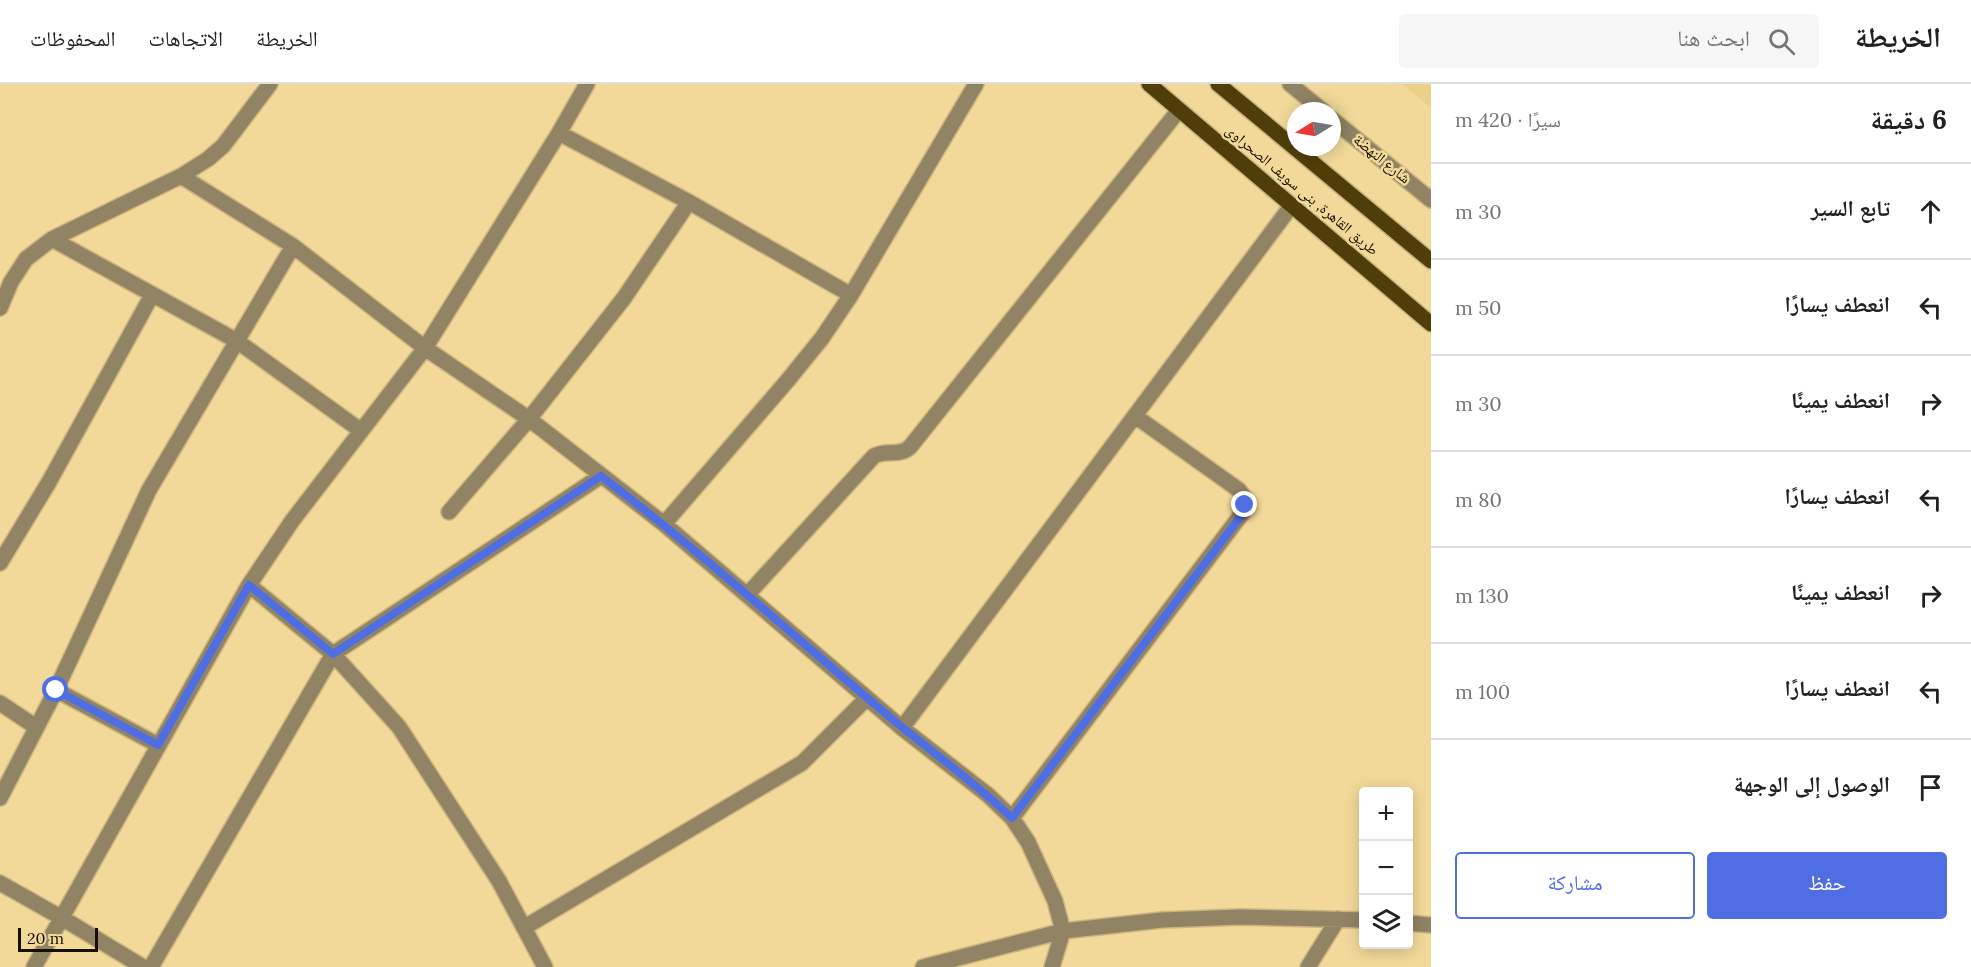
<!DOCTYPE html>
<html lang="ar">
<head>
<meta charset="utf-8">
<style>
  body { margin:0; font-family:Lora,"Noto Naskh Arabic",serif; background:#f6f6f6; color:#202124; direction:rtl }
  .controls { position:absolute; right:18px; bottom:18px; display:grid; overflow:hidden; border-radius:6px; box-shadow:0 3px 15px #0003 }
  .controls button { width:54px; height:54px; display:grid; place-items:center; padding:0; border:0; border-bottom:2px solid #e0e0e0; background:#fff; color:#202124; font:30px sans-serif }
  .compass { position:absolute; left:1287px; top:18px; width:54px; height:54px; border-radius:50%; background:#fff; box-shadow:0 3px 15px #0003; rotate:259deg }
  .scale { position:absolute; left:18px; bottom:15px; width:80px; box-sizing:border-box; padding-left:6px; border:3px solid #180f00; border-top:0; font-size:16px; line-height:21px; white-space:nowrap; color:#180f00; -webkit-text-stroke:4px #f2d99a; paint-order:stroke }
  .stop { position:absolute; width:18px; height:18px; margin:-14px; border:4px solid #506ee3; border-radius:50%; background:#fff }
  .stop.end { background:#506ee3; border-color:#fff; box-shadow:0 2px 6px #0008 }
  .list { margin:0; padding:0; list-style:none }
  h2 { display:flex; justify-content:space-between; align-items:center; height:78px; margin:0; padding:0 24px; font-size:26px }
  h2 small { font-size:20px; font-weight:400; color:#757577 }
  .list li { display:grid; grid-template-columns:39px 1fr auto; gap:18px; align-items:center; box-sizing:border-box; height:96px; padding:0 24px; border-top:2px solid #e0e0e0 }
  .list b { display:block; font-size:22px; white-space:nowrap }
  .list em { font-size:20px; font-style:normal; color:#757577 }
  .actions { display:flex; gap:12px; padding:18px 24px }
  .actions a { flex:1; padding:14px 0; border:2px solid #506ee3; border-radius:6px; text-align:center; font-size:21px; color:#506ee3 }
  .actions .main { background:#506ee3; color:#fff }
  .icon { flex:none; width:33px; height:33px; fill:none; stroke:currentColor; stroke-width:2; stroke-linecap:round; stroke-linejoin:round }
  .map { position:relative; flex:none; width:1431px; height:883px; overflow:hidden; direction:ltr }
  header { display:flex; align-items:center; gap:36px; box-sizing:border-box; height:84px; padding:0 30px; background:#fff; border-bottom:2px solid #e0e0e0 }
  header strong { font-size:28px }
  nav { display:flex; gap:33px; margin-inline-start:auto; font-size:21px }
  .search { width:420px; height:54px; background:#f6f6f6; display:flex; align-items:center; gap:15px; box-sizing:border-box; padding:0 21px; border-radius:6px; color:#757577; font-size:22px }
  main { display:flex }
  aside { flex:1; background:#fff }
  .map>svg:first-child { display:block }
</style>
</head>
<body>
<header>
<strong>الخريطة</strong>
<div class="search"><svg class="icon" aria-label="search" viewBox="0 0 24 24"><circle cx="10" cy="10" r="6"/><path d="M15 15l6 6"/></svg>ابحث هنا</div>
<nav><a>الخريطة</a><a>الاتجاهات</a><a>المحفوظات</a></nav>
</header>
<main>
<aside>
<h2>6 دقيقة<small>سيرًا · 420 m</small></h2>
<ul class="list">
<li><svg class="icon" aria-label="ahead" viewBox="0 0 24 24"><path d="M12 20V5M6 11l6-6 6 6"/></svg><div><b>تابع السير</b></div><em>30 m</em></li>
<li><svg class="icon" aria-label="left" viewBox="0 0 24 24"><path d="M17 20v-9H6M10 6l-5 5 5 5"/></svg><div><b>انعطف يسارًا</b></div><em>50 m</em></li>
<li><svg class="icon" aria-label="right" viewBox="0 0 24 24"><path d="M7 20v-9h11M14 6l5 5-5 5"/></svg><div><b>انعطف يمينًا</b></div><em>30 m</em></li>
<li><svg class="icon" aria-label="left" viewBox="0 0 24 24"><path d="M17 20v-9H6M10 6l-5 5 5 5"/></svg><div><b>انعطف يسارًا</b></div><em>80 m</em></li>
<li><svg class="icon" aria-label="right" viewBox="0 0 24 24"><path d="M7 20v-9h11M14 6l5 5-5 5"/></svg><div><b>انعطف يمينًا</b></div><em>130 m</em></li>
<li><svg class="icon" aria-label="left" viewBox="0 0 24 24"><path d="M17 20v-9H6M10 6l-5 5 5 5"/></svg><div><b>انعطف يسارًا</b></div><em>100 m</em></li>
<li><svg class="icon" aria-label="arrive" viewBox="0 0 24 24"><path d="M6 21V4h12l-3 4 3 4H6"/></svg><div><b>الوصول إلى الوجهة</b></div></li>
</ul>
<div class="actions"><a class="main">حفظ</a><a>مشاركة</a></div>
</aside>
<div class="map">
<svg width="1431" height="883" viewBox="0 0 1431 883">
  <rect width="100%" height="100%" fill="#f2d99a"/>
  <path fill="#ecd089" d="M1402 0H1431V24Z"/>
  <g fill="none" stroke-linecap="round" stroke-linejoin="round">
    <g stroke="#cbb57e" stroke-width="18">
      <path id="street" d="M1290 0 1323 27
        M1332 35 1431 116
        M559 49 689 118 851 211
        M181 92 293 162 425 264 529 335 664 440 902 644 988 711 1012 734 1028 758 1055 817 1063 847 1052 883
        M52 155 237 257 360 346
        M0 224 11 198 26 175 52 155 181 92 208 75 223 62 270 0
        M449 428 529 335 624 214 689 118
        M664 440 788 296 822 254 851 211 976 0
        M0 479 49 398 152 211
        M747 511 874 372C886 365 899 373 910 363L1179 26
        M56 606 158 661
        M0 619 36 643
        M902 644 1292 121
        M0 714 56 606 149 406 293 162
        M1012 734 1244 427V413L1239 406 1135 332
        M0 799 62 834 143 883
        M1408 839 1431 841
        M525 843 802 679 867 614
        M34 883 249 501
        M151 883 333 570 601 392
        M545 883 499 797 399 643 333 570 249 501 292 437 425 264 559 49 587 0
        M923 883 1063 847 1162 836 1240 833 1364 836
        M1308 883 1338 835"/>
    </g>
    <g stroke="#cbb57e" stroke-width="18">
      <path id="primary" d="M1149 0 1431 240
        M1218 0 1431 177"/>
    </g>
    <use href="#street" stroke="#918465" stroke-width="15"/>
    <use href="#primary" stroke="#4f3e08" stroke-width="15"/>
  </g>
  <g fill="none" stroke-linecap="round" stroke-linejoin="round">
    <path stroke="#506ee3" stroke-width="8" d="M56 606 158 661 249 501 333 570 601 392C697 465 786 545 878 623 922 661 970 694 1012 734L1244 428 1245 421"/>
  </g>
  <g text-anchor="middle" stroke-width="5" stroke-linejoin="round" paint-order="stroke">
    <g font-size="15" fill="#180f00" stroke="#f2d99a">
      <text transform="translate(1382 75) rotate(39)" y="5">شارع النهضة</text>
      <text transform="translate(1302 106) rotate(40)" y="5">طريق القاهرة, بنى سويف الصحراوى</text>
    </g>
  </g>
</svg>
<div class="controls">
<button>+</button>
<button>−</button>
<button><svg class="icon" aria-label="layers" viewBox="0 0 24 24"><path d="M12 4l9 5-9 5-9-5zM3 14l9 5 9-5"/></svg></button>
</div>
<svg class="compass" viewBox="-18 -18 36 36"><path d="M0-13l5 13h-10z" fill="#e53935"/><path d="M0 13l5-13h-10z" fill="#757577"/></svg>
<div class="scale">20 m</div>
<div class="stop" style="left:56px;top:606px"></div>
<div class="stop end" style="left:1245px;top:421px"></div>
</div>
</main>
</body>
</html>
